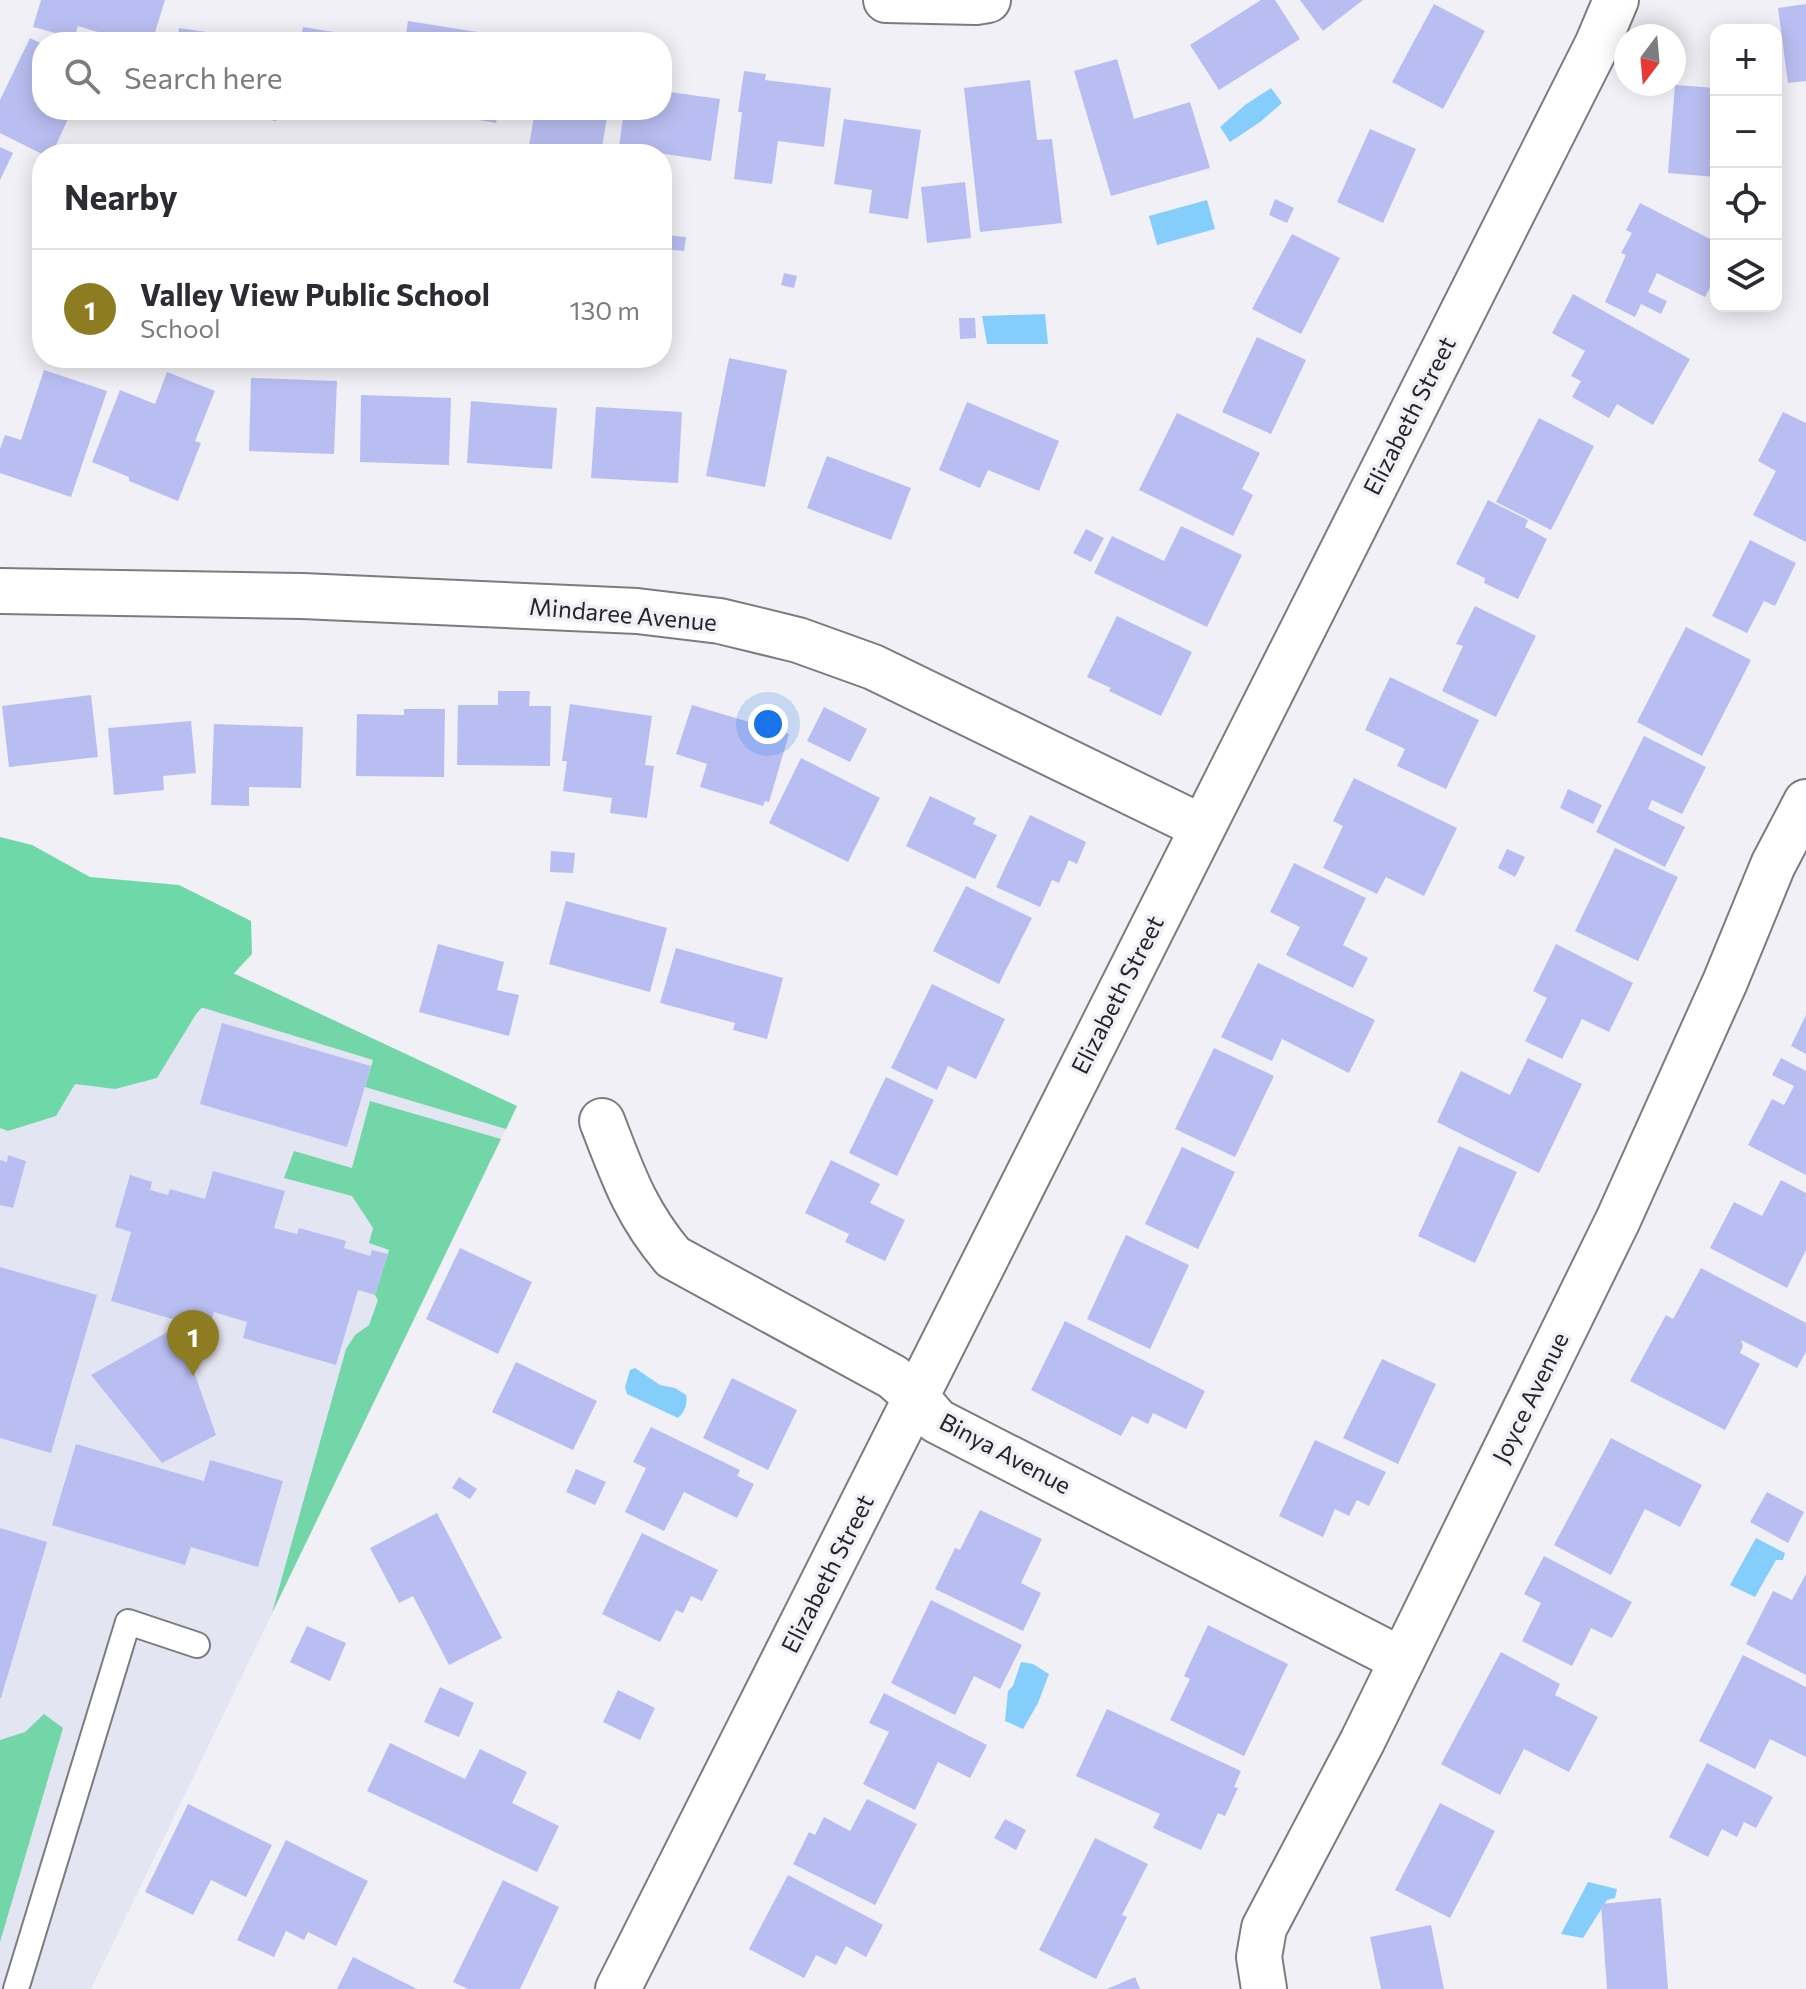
<!DOCTYPE html>
<html lang="en">
<head>
<meta charset="utf-8">
<style>
  body { margin:0; font-family:Commissioner,sans-serif; background:#f2f2f3; color:#2b2b33 }
  .controls { position:absolute; right:24px; top:24px; display:grid; overflow:hidden; border-radius:16px; box-shadow:0 4px 20px #0003 }
  .controls button { width:72px; height:72px; display:grid; place-items:center; padding:0; border:0; border-bottom:2px solid #e1e1e2; background:#fff; color:#2b2b33; font:40px sans-serif }
  .compass { position:absolute; left:1614px; top:24px; width:72px; height:72px; border-radius:50%; background:#fff; box-shadow:0 4px 20px #0003; rotate:196deg }
  .you { position:absolute; left:768px; top:724px; width:28px; height:28px; margin:-20px; border:6px solid #fff; border-radius:50%; background:#1a73e8; box-shadow:0 0 0 12px #1a73e833 }
  .badge { display:grid; place-items:center; width:52px; height:52px; border-radius:50%; background:#8e7c22; color:#fff; font-size:26px; font-weight:700 }
  .pin { position:absolute; translate:-50% -66px; filter:drop-shadow(0 2px 4px #0008) }
  .pin::after { content:''; position:absolute; top:42px; width:28px; height:24px; background:inherit; clip-path:polygon(0 0,100% 0,50% 100%) }
  .list { margin:0; padding:0; list-style:none }
  h2 { display:flex; justify-content:space-between; align-items:center; height:104px; margin:0; padding:0 32px; font-size:34px }
  h2 small { font-size:26px; font-weight:400; color:#7c7c81 }
  .list li { display:grid; grid-template-columns:52px 1fr auto; gap:24px; align-items:center; box-sizing:border-box; height:120px; padding:0 32px; border-top:2px solid #e1e1e2 }
  .list b { display:block; font-size:30px; white-space:nowrap }
  .list p { margin:0; font-size:26px; white-space:nowrap; color:#7c7c81 }
  .list em { font-size:26px; font-style:normal; color:#7c7c81 }
  .icon { flex:none; width:44px; height:44px; fill:none; stroke:currentColor; stroke-width:2; stroke-linecap:round; stroke-linejoin:round }
  .map { position:relative; flex:none; width:1806px; height:1989px; overflow:hidden }
  .search { position:absolute; background:#fff; box-shadow:0 4px 20px #0003; left:32px; top:32px; width:640px; height:88px; display:flex; align-items:center; gap:20px; box-sizing:border-box; padding:0 28px; border-radius:32px; color:#7c7c81; font-size:30px }
  .panel { position:absolute; background:#fff; box-shadow:0 4px 20px #0003; left:32px; top:144px; width:640px; height:224px; border-radius:32px }
  .map>svg:first-child { display:block }
</style>
</head>
<body>
<div class="map">
<svg width="1806" height="1989" viewBox="0 0 1806 1989">
  <rect width="100%" height="100%" fill="#f0f0f6"/>
  <path fill="#e4e5f2" d="M0 865 517 1106 91 1989H0Z"/>
  <path fill="#73d6a8" d="M218 966 517 1106 506 1129 365 1087 373 1060 194 1005Z
    M370 1101 501 1139 272 1613 346 1349 355 1335 369 1325 378 1300 375 1295 389 1250 369 1243 373 1228 352 1196 284 1178 294 1151 352 1168Z
    M44 1714 63 1728 0 1942V1740L25 1732Z"/>
  <path fill="#6ed8a8" d="M0 837 32 845 90 877 179 885 251 921 252 954 196 1014 157 1078 115 1089 75 1084 56 1116 8 1131 0 1128Z"/>
  <path fill="#85cefc" d="M1271 88 1282 103 1260 122 1230 142 1220 127 1245 105Z
    M1207 200 1215 229 1157 245 1149 216Z
    M1045 314 1048 344H987L982 316Z
    M635 1368 660 1385 675 1388 686 1395C688 1404 684 1413 678 1418L627 1394 625 1387 630 1370Z
    M1756 1538 1785 1553 1783 1560H1776L1755 1597 1730 1585Z
    M1021 1662 1033 1664 1049 1674 1038 1703 1023 1729 1005 1721 1008 1691 1013 1686Z
    M1588 1882 1617 1889 1615 1898 1607 1900 1583 1938 1561 1934Z"/>
  <path fill="#b9bef2" d="M41 0H165L152 42H131L78 26 74 38 33 27Z
    M1261 0H1275L1300 39 1219 90 1190 45Z
    M1300 0H1363L1323 31Z
    M1434 4 1485 31 1443 109 1392 82Z
    M1806 4V81L1788 83 1778 8Z
    M408 21 509 37V42H405Z
    M303 27 370 38V42H300Z
    M179 28 262 40 261 42H177Z
    M30 38 42 44V110H72L52 154H42L0 133V100Z
    M1117 59 1134 119 1190 102 1210 168 1111 196 1074 71Z
    M744 71 766 74 765 80 831 88 824 147 778 141 772 184 734 179 742 112H738Z
    M1030 80 1037 140 1052 139 1062 223 980 232 964 88Z
    M1675 85 1716 88V177L1668 173Z
    M662 91 720 99 711 161 619 147 624 110H662Z
    M213 110H278L276 121Z
    M424 110H498L496 123Z
    M535 110H608L601 154 528 152Z
    M844 119 921 130 908 219 869 213 872 190 834 184Z
    M1370 129 1416 149 1383 223 1337 202Z
    M0 147 13 153 0 180Z
    M965 182 971 238 927 243 921 187Z
    M1275 199 1294 208 1287 223 1269 215Z
    M1640 203 1716 242V276L1705 297 1657 273 1648 292 1667 301 1661 314 1641 304 1635 317 1605 302 1626 255 1621 253 1632 233 1626 230Z
    M1292 234 1340 258 1301 334 1252 309Z
    M666 235 686 237 684 251 664 249Z
    M784 273 797 276 794 288 781 285Z
    M1573 294 1690 359 1653 425 1617 404 1609 418 1572 397 1581 381 1571 376 1585 351 1552 333Z
    M959 318H975L976 338 960 339Z
    M1257 337 1306 360 1271 434 1222 412Z
    M729 358 787 370 765 487 706 476Z
    M44 370 107 391 71 497 0 473V449L5 435 21 440Z
    M167 372 215 391 195 441 201 443 178 501 129 481V477L92 462 120 390 155 404Z
    M251 378 337 381 334 454 249 451Z
    M361 395 451 398 449 465 360 462Z
    M471 401 557 408 552 469 467 463Z
    M967 402 1059 441 1039 491 988 470 980 488 939 470Z
    M596 407 682 412 678 483 591 478Z
    M1783 412 1806 423V542L1753 515 1776 471 1758 461Z
    M1177 413 1260 453 1242 489 1253 495 1233 536 1139 490Z
    M1539 418 1594 446 1551 530 1496 502Z
    M827 456 911 488 891 540 807 508Z
    M1488 500 1528 520 1525 527 1547 539 1518 599 1484 583 1485 578 1456 564Z
    M1181 526 1242 555 1207 627 1094 573 1112 536 1164 561Z
    M1086 529 1104 538 1091 562 1073 553Z
    M1750 540 1796 563 1775 606 1764 601 1747 633 1712 616Z
    M1475 606 1536 636 1496 717 1442 691 1463 646 1456 644Z
    M1117 616 1192 652 1161 716 1109 691 1111 688 1087 677Z
    M1686 627 1751 660 1702 756 1637 722Z
    M1390 677 1479 720 1446 789 1397 766 1405 749 1365 730Z
    M498 691H530L529 706H551L550 766 457 765 458 705H498Z
    M91 695 98 757 9 767 2 706Z
    M570 704 652 716 645 765 654 766 647 818 610 813 612 798 563 791 567 761H562Z
    M692 705 789 734 769 802 765 801 763 806 700 787 707 764 676 754Z
    M824 707 867 729 850 762 807 741Z
    M404 709H445L444 777 356 776 357 714 404 715Z
    M191 721 196 773 163 776 164 790 114 795 108 728Z
    M214 724 303 727 301 788 249 787V806L211 805Z
    M1644 736 1706 767 1682 814 1652 800 1648 809 1685 827 1665 867 1596 832Z
    M801 758 880 798 848 862 769 823Z
    M1354 778 1457 828 1424 896 1386 877 1377 894 1323 868 1343 826 1333 821Z
    M1568 789 1602 805 1593 824 1560 808Z
    M930 796 976 818 973 824 997 835 975 879 906 846Z
    M1030 815 1086 842 1077 864 1069 860 1059 883 1052 880 1040 907 996 887Z
    M1615 848 1678 877 1638 961 1575 931Z
    M1507 849 1525 857 1515 877 1498 868Z
    M551 851 575 853 573 873 550 872Z
    M1294 863 1366 898 1343 945 1368 958 1353 988 1286 955 1300 927 1270 912Z
    M966 886 1032 918 999 984 933 951Z
    M566 901 667 928 650 992 549 964Z
    M438 944 504 962 497 990 519 995 509 1036 419 1012Z
    M1556 944 1633 983 1609 1032 1582 1019 1562 1059 1525 1041 1547 998 1533 991Z
    M676 948 783 978 767 1039 733 1030 735 1023 660 1003Z
    M1258 963 1375 1020 1349 1073 1282 1039 1272 1061 1221 1037Z
    M932 984 1005 1019 976 1079 948 1066 937 1090 891 1068Z
    M1806 1015V1054L1791 1046Z
    M222 1023 371 1066 347 1147 200 1104Z
    M1214 1048 1274 1076 1235 1157 1175 1129Z
    M1528 1058 1582 1084 1539 1173 1437 1122 1461 1071 1510 1095Z
    M1781 1058 1806 1071V1175L1748 1145 1772 1099 1784 1105 1794 1086 1772 1075Z
    M886 1077 934 1100 897 1176 849 1153Z
    M1459 1146 1517 1172 1475 1263 1418 1236Z
    M1182 1147 1235 1172 1198 1249 1145 1224Z
    M8 1155 26 1161 13 1208 0 1205V1160L7 1162Z
    M831 1160 880 1184 870 1203 905 1220 885 1261 845 1242 849 1234 805 1213Z
    M213 1171 285 1191 274 1228 297 1234 299 1228 346 1241 344 1248 370 1256 372 1250 388 1254 375 1295 358 1290 336 1365 243 1338 247 1322 214 1312 209 1330 111 1301 131 1232 115 1227 130 1175 152 1182 150 1190 168 1195 170 1189 205 1199Z
    M1781 1180 1806 1193V1250L1787 1288 1710 1248 1734 1202 1762 1216Z
    M1126 1235 1189 1265 1150 1349 1087 1319Z
    M460 1248 532 1282 498 1354 426 1319Z
    M0 1267 97 1295 51 1453 0 1438Z
    M1701 1268 1806 1323V1352L1797 1368 1741 1340 1743 1346 1740 1353 1760 1364 1725 1430 1630 1381 1666 1315 1673 1319Z
    M1065 1321 1205 1391 1186 1429 1153 1413 1148 1424 1132 1416 1121 1436 1031 1390Z
    M178 1326 216 1435 162 1463 91 1375Z
    M1382 1359 1436 1384 1398 1464 1343 1438Z
    M516 1362 597 1401 573 1450 492 1412Z
    M732 1378 797 1410 768 1470 703 1438Z
    M651 1427 740 1470 737 1476 754 1484 737 1518 684 1492 664 1531 625 1512 646 1468 633 1462Z
    M1611 1438 1702 1485 1680 1527 1645 1509 1611 1575 1554 1545Z
    M1315 1440 1386 1472 1369 1506 1357 1500 1349 1516 1335 1509 1323 1537 1279 1516Z
    M76 1444 204 1481 210 1460 283 1481 258 1567 191 1547 185 1565 52 1525Z
    M576 1469 606 1482 595 1505 566 1492Z
    M459 1477 477 1489 470 1499 452 1488Z
    M1767 1492 1804 1512 1788 1543 1750 1522Z
    M980 1510 1042 1539 1021 1583 1041 1593 1023 1631 935 1589 955 1548 960 1550Z
    M437 1513 502 1638 449 1665 413 1596 399 1603 370 1548Z
    M0 1528 47 1542 1 1698H0Z
    M642 1533 718 1570 702 1601 691 1596 683 1613 676 1610 660 1642 602 1614Z
    M1544 1556 1632 1602 1612 1638 1591 1628 1572 1666 1522 1641 1541 1603 1524 1594Z
    M1806 1574V1675L1746 1644 1773 1591 1792 1600Z
    M931 1600 1022 1645 1000 1689 974 1676 955 1715 891 1683Z
    M1208 1625 1288 1664 1244 1756 1170 1720 1190 1679 1184 1676Z
    M307 1626 346 1643 330 1681 290 1662Z
    M1501 1652 1560 1684 1555 1695 1598 1717 1569 1772 1524 1749 1500 1795 1441 1764Z
    M1743 1655 1806 1687V1757L1770 1739 1755 1769 1699 1741Z
    M440 1687 474 1703 459 1737 424 1722Z
    M618 1690 655 1708 640 1740 603 1722Z
    M884 1693 987 1745 970 1778 938 1762 915 1810 863 1784 889 1732 869 1723Z
    M1107 1709 1241 1771 1234 1787 1238 1788 1225 1816 1218 1813 1201 1850 1153 1828 1160 1814 1076 1776Z
    M390 1743 465 1779 480 1749 527 1772 512 1803 559 1826 537 1872 367 1791Z
    M1707 1763 1773 1797 1756 1828 1744 1822 1737 1837 1722 1829 1708 1857 1669 1837Z
    M867 1799 917 1824 875 1905 793 1864 809 1832 815 1835 824 1817 850 1831Z
    M1440 1803 1495 1831 1450 1918 1395 1890Z
    M188 1804 272 1845 246 1897 211 1880 193 1915 145 1892Z
    M1005 1819 1026 1830 1016 1850 994 1838Z
    M1095 1838 1148 1864 1122 1915 1127 1917 1096 1979 1039 1950Z
    M286 1840 368 1881 336 1946 308 1932 304 1940 286 1931 274 1957 237 1940Z
    M788 1875 883 1925 866 1957 846 1946 836 1965 816 1955 804 1978 749 1949Z
    M503 1880 559 1907 520 1989H468L453 1982Z
    M1661 1898 1668 1989H1607L1601 1904Z
    M1431 1925 1444 1989H1381L1370 1937Z
    M353 1957 417 1989H337Z
    M1135 1977 1140 1989H1107Z"/>
  <g fill="none" stroke-linecap="round" stroke-linejoin="round">
    <g stroke="#7b7b80" stroke-width="28">
      <path id="lane" d="M16 1989 128 1622 197 1645"/>
    </g>
    <g stroke="#7b7b80" stroke-width="48">
      <path id="street" d="M886 0 976 2 988 0
        M0 591 302 596 637 611 720 621 798 640 873 667 1202 827
        M602 1121C623 1175 635 1212 673 1257L893 1377 917 1398 937 1421 1402 1660
        M618 1989 1597 45 1616 0
        M1264 1989 1259 1957 1264 1928 1362 1742 1618 1220 1725 982 1773 865 1806 802"/>
    </g>
    <use href="#lane" stroke="#fff" stroke-width="24"/>
    <use href="#street" stroke="#fff" stroke-width="44"/>
  </g>
  <g text-anchor="middle" stroke-width="7" stroke-linejoin="round" paint-order="stroke">
    <g font-size="24" fill="#252628" stroke="#f0f0f6">
      <text transform="translate(1410 416) rotate(-63)" y="8">Elizabeth Street</text>
      <text transform="translate(623 615) rotate(5)" y="8">Mindaree Avenue</text>
      <text transform="translate(1118 995) rotate(-63)" y="8">Elizabeth Street</text>
      <text transform="translate(1531 1398) rotate(-64)" y="8">Joyce Avenue</text>
      <text transform="translate(1005 1454) rotate(28)" y="8">Binya Avenue</text>
      <text transform="translate(828 1574) rotate(-63)" y="8">Elizabeth Street</text>
    </g>
  </g>
</svg>
<div class="controls">
<button>+</button>
<button>−</button>
<button><svg class="icon" aria-label="locate" viewBox="0 0 24 24"><circle cx="12" cy="12" r="6"/><path d="M12 2v4M12 18v4M2 12h4M18 12h4"/></svg></button>
<button><svg class="icon" aria-label="layers" viewBox="0 0 24 24"><path d="M12 4l9 5-9 5-9-5zM3 14l9 5 9-5"/></svg></button>
</div>
<svg class="compass" viewBox="-18 -18 36 36"><path d="M0-13l5 13h-10z" fill="#e53935"/><path d="M0 13l5-13h-10z" fill="#7c7c81"/></svg>
<div class="you"></div>
<div class="pin badge" style="left:193px;top:1376px">1</div>
<div class="search"><svg class="icon" aria-label="search" viewBox="0 0 24 24"><circle cx="10" cy="10" r="6"/><path d="M15 15l6 6"/></svg>Search here</div>
<section class="panel">
<h2>Nearby<small></small></h2>
<ul class="list">
<li><span class="badge">1</span><div><b>Valley View Public School</b><p>School</p></div><em>130 m</em></li>
</ul>
</section>
</div>
</body>
</html>
